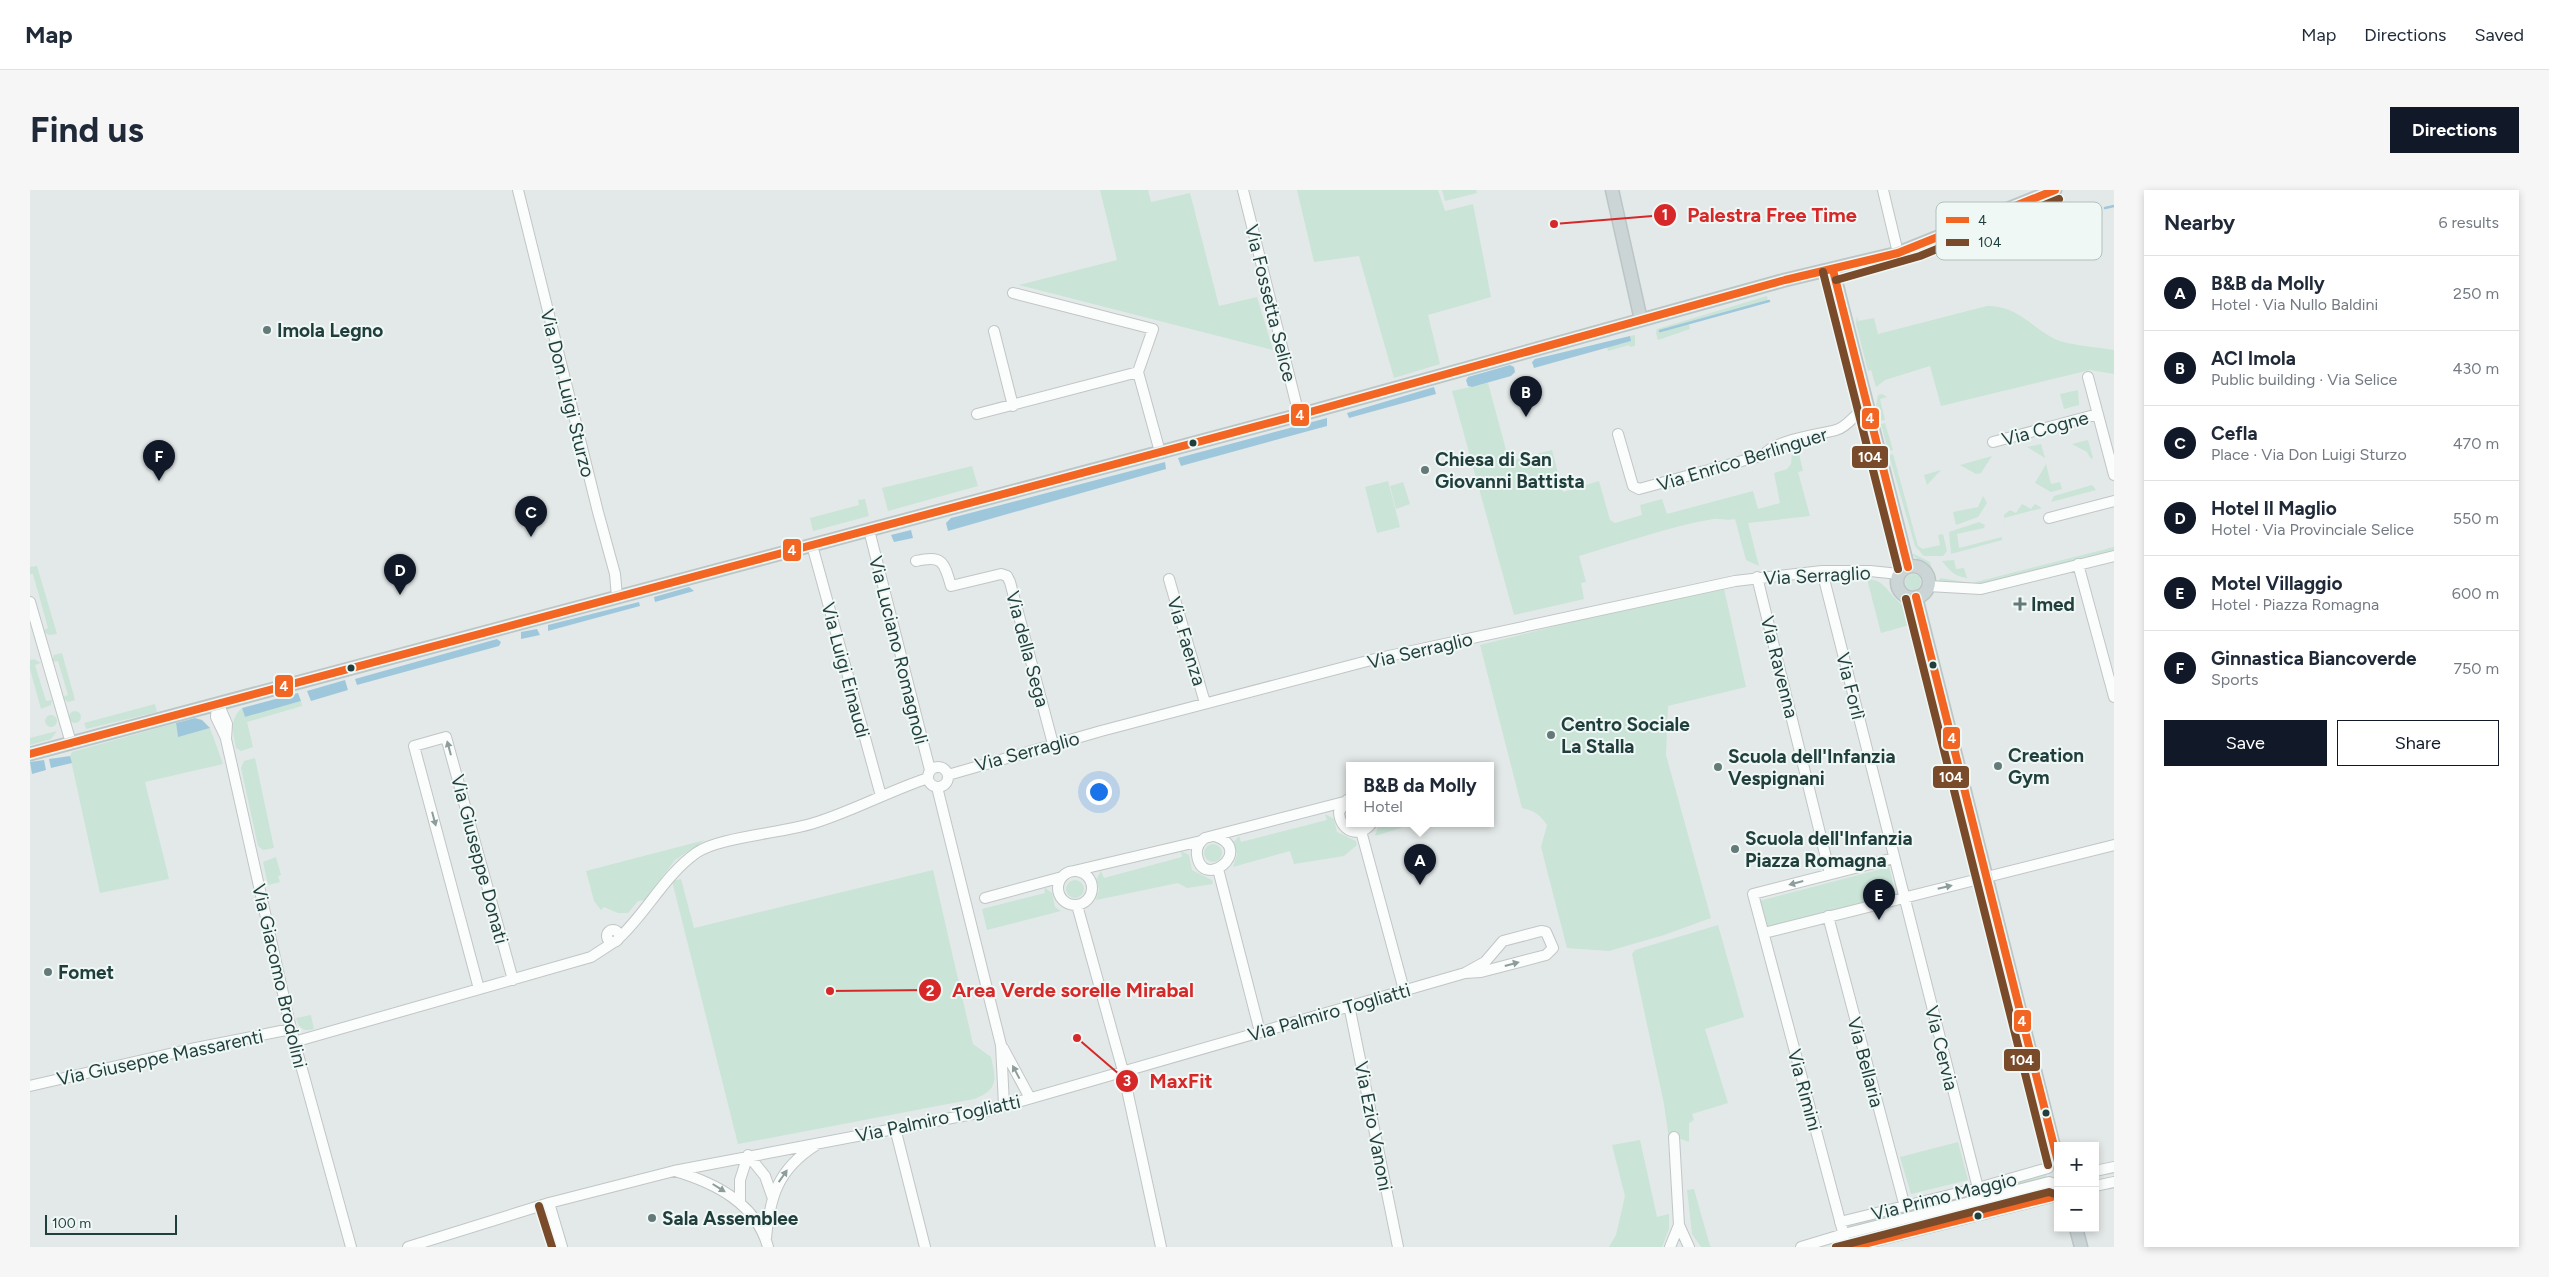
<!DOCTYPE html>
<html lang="en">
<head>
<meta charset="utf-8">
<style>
  body { margin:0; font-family:Figtree,sans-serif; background:#f6f6f7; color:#1f2937 }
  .controls { position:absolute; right:15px; bottom:15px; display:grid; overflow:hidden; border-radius:0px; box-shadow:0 2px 8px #0003 }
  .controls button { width:45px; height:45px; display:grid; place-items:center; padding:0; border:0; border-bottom:1px solid #e0e1e3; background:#fff; color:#1f2937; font:25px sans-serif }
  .scale { position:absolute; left:15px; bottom:12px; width:132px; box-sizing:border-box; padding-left:5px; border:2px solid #1f3e3c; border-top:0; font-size:14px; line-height:18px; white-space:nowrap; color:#1f3e3c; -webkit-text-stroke:4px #f0f8f6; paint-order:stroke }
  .you { position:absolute; left:1068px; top:601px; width:18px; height:18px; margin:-12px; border:4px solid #fff; border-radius:50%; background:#1a73e8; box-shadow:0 0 0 8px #1a73e833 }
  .badge { display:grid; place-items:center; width:32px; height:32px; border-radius:50%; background:#111827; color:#fff; font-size:16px; font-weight:700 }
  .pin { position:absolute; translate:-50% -41px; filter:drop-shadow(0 1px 2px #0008) }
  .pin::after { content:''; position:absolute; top:26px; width:18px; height:15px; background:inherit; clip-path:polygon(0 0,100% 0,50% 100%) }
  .popup { position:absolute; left:1316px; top:572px; width:148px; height:65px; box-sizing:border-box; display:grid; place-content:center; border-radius:0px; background:#fff; filter:drop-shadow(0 1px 4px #0005); font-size:16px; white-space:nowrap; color:#747a83 }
  .popup b { font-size:19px; color:#1f2937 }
  .popup::after { content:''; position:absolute; left:50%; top:100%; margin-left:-10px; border:10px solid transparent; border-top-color:#fff }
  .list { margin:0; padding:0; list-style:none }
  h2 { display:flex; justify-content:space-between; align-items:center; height:65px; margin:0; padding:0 20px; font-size:21px }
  h2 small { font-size:16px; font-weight:400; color:#747a83 }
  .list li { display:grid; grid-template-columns:32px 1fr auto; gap:15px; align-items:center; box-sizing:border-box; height:75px; padding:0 20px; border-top:1px solid #e0e1e3 }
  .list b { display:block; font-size:19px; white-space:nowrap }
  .list p { margin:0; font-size:16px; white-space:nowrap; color:#747a83 }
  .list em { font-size:16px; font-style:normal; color:#747a83 }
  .actions { display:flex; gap:10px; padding:15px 20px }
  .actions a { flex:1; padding:11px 0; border:1px solid #111827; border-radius:0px; text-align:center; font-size:18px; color:#111827 }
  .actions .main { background:#111827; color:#fff }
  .map { position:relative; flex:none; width:2084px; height:1057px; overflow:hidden; border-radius:0px }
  header { display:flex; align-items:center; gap:30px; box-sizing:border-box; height:70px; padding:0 25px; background:#fff; border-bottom:1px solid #e0e1e3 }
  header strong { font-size:24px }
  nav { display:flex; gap:28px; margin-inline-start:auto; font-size:18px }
  .intro { display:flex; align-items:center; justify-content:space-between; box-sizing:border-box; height:120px; padding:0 30px }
  h1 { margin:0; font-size:35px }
  .button { padding:12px 22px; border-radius:0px; background:#111827; color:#fff; font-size:18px; font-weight:700 }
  main { display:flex; gap:30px; padding:0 30px }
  aside { flex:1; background:#fff; border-radius:0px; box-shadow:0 2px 8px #0003 }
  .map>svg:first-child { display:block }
</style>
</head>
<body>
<header>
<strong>Map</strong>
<nav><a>Map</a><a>Directions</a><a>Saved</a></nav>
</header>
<div class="intro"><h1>Find us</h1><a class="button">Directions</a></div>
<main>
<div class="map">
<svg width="2084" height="1057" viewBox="0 0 2084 1057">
  <rect width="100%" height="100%" fill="#e3e9e8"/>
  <path fill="#cae4d8" d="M1070 0H1118L1121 12 1160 3 1189 116 1227 107 1243 160 989 95 1087 70Z
    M1267 0H1408L1415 21 1443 14 1461 107 1398 125 1410 174 1364 188 1329 66 1284 72Z
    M1412 0H1446L1447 3 1415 11Z
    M1737 106 1738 112 1659 134 1660 139 1628 150 1626 143 1627 139Z
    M1957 116C1989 115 2005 142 2030 151 2046 156 2067 157 2084 160V184L2060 180 1911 216 1900 176 1855 190 1846 197 1841 180 1838 181 1826 134 1827 125 1828 131 1844 128 1848 144Z
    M1605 145V156L1600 157 1599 155 1578 161 1577 157 1601 151 1600 146Z
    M1458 193 1479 271 1522 260 1533 302 1569 291 1580 330 1585 333 1612 325 1610 315 1632 309 1637 324 1723 301 1728 319 1750 313 1744 283 1757 279 1761 274 1762 262 1768 260 1773 281 1768 282 1780 326 1718 333 1729 376 1716 370 1705 329C1697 331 1690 328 1683 329 1638 337 1593 353 1549 366L1556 392 1551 393 1554 409 1484 425 1422 201Z
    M2048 200 2049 215 2034 219 2030 204Z
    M1848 205 1852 204 1857 207 1850 209 1855 230 1850 231 1846 215Z
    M1855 233 1863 260 1858 261 1851 234Z
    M2058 250 2063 268 2061 269 2057 262 2042 254Z
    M2011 254 2015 268 1997 257Z
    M1863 264 1888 356 1893 359 1910 355 1908 345 1913 344 1917 361 1913 366H1894L1885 356 1859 265Z
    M1962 266 1951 283 1946 284 1930 275Z
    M2016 274 2021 294 2030 292 2032 299 2021 302 2005 293Z
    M942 276 948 296 858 321 852 298Z
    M1911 280 1897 295 1894 285Z
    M1358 291 1370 337 1347 343 1335 297Z
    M1373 292 1380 314 1366 319 1360 296Z
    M2062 295 2066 300 2021 312 2024 306Z
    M1953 306 1957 313 1948 327 1926 335 1923 322 1948 317Z
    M835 309 839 326 783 341 780 328 829 315 828 310Z
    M1992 314 2001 319 2005 314 2012 318 1974 328 1975 335 1974 325 1980 320 1986 323Z
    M1949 332 1955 335 1954 338 1927 344 1929 358 1972 347V350L1921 364 1919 342Z
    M2084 357V360L1951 394 1909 392 1910 388 1942 393Z
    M1884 364 1900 372 1905 389 1896 375 1882 365Z
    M1924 370 1926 379 1934 378 1937 388C1924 386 1920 381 1912 371Z
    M7 376 27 444 19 445 12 441 18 438 3 384H0V377Z
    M1875 392a8 8 0 1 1 16 0a8 8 0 1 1-16 0Z
    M1837 389C1853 390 1855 398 1865 408 1875 419 1879 419 1883 434L1851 443Z
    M1693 394 1716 497 1638 516 1636 565 1681 728 1634 745 1579 761 1537 758 1511 657 1517 635C1510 624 1504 621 1492 618L1450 455Z
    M32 463 45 510 38 512 32 507 38 505 28 471 22 472 24 465Z
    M4 469 11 473 5 475 16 511 22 510 21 515 11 519 0 479V470Z
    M271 511 272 516 217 532 223 557 211 561 206 558C203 543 199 529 212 518L215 527Z
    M125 514 127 522 56 539 54 533Z
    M39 527a6 6 0 1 1 12 0a6 6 0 1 1-12 0Z
    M15 531a6 6 0 1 1 12 0a6 6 0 1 1-12 0Z
    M146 533 148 546 180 538 193 574 115 592 139 689 70 703 40 566 42 562Z
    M27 541 21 549 0 555V548Z
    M225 568 244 658 233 660 228 656 211 578 214 571Z
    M1295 624 1304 629 1307 642 1326 651 1327 655 1314 666 1264 674 1260 661 1203 677 1207 664 1203 653 1209 646 1211 652 1297 630Z
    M1349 634H1383L1345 646Z
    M675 650 645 670 615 710 608 711 598 723H588L574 717 571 720 564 711 556 681Z
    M1174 663a9 9 0 1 1 18 0a9 9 0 1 1-18 0Z
    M1151 661 1159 665 1162 680 1182 690 1183 694 1157 698 1148 693 1066 710 1069 700 1066 690 1071 681 1074 688 1152 667Z
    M246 667 251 685 248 686 250 692 238 695 233 672Z
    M1859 677 1866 705 1737 738 1729 711Z
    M903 680 943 854 961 867C966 889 969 900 944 909L708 954 642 691 651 689 664 738Z
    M1036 699a9 9 0 1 1 18 0a9 9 0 1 1-18 0Z
    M1014 697 1022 703 1025 717 1031 721 957 740 952 719 1015 703Z
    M1688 735 1714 827 1675 839 1698 913 1662 924 1664 930 1659 933V952L1651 949 1639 950 1634 914 1602 764 1605 760Z
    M281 825 284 839C273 842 269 838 266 828Z
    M1610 950 1627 1027 1639 1024V1039L1632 1057H1579L1586 1045 1595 1006 1582 955Z
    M1928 952 1938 990 1881 1004 1870 967Z
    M2016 984 2017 989 1958 1004 1957 999Z
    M1664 999 1680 1056 1682 1057H1671L1662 1044 1657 1000Z
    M2018 999V1001L1925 1025 1924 1023Z
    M1944 1002 1945 1007 1819 1039 1818 1033Z
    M1915 1025V1027L1825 1050V1048Z"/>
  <path fill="#9fc7dc" d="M1600 146 1601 151 1504 178 1502 172 1505 169Z
    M1480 175 1484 177 1485 182 1481 186 1442 197 1438 196 1436 190 1438 187Z
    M1404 197 1406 204 1319 228 1317 223Z
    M1297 228V236L1151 276 1148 268Z
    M1135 272 1136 279 918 341 916 333 921 328Z
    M881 340 883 348 864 352 861 345Z
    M659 397 664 401 625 412 624 407Z
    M609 412 610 416 518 441V435Z
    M507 439 510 445 491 449V442Z
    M467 449 471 452 469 456 327 495 325 489Z
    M315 490 318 500 281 511 277 501Z
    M268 503 271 511 215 527 212 518Z
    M165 528 172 530 180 538 148 547 146 533Z
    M40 566 42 573 21 578 19 569Z
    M14 570 16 580 2 584 0 572Z"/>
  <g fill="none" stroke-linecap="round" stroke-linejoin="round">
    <path stroke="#9fc7dc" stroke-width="2.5" d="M2075 18 2084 16
      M1939 59 2007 38
      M1630 141 1739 111"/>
    <g stroke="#c0c6c5" stroke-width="12">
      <path id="minor" d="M488 0 568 322 585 384 587 407
        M1213 0 1269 225
        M1853 0 1868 63
        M983 103 1123 139 1108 182 1130 262
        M964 141 983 216
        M2058 187 2084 285
        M947 224 1108 182
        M1588 244 1603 296 1609 299 1734 265C1744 250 1788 245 1806 240 1818 237 1826 222 1837 217
        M1963 252 2068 224
        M2019 328 2084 311
        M839 340 900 580
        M782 355 851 606
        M886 371C913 365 914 372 921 396L971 384 977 386 980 392 1023 554
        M2048 374 2084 507
        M1792 381 1951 1010
        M1727 387 1800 684
        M1139 389 1175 513
        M1898 396 1951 399 2084 366
        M0 412 41 553
        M188 513 197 534 196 549 261 839 321 1057
        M187 514 186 527 196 548
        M898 587a10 10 0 1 1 20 0a10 10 0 1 1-20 0Z
        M918 585 1071 541 1345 469 1705 391 1792 381H1840L1869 384
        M907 597 971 855 974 915
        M1317 610 1309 622C1310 641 1329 649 1341 634
        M1331 641 1374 800
        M1185 646C1226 660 1172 702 1167 665 1166 657 1169 652 1175 648L1314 612
        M1188 679 1230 842
        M1044 681 1171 651
        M1028 698a17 17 0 1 1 34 0a17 17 0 1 1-34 0Z
        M955 708 1032 687
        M1047 715 1093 881 1131 1057
        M1798 726 1875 1017
        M577 746a6 6 0 1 1 12 0a6 6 0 1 1-12 0Z
        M1734 743 2084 655
        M589 748C617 722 634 686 666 663 688 647 754 643 784 633 823 621 859 601 898 588
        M449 799 384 556 416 547 483 790
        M1319 815 1368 1057
        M264 852 561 767 584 752
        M973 858 1000 908
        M0 896 161 859 261 839
        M865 938 895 1057
        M1644 947 1649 1035 1659 1057
        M645 981C685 993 726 1013 738 1057
        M2065 981 2084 977
        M2065 996 2084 992
        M710 1012V990L718 965 735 986 742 1006
        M519 1013 532 1057
        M1810 1032 1948 998 2018 978
        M736 1048C740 1006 748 979 786 955
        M378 1057 519 1013 644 981 953 922 1435 783 1455 772 1473 751 1511 741 1516 742 1523 758 1516 765 1451 782 1435 783
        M1640 1057 1649 1035
        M1771 1057 1814 1044 2019 992 2028 995
        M1817 1057 1723 704 1864 668
        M1822 1057 2022 1007 2028 1003"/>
    </g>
    <g stroke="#bbc5c5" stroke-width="15">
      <path id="major" d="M1582 0 1611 130
        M1803 80 1878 377
        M1867 392a16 16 0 1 1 32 0a16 16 0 1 1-32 0Z
        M1886 407 2028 973
        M0 564 1269 225 1755 90 1868 63 2025 0
        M2046 1038 2051 1057"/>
    </g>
    <use href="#minor" stroke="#fbfcfc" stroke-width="10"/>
    <use href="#major" stroke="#ccd5d5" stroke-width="12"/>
    <g stroke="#f0f8f6" stroke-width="11">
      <path id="bus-1" d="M1803 80 1878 377
        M1886 407 2028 972
        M0 564 1269 225 1755 90 1868 63 2025 0
        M1822 1057 2022 1007 2028 1003"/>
    </g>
    <g stroke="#f0f8f6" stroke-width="11">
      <path id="bus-2" d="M1793 82 1868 379
        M1806 90 1890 66 2029 9
        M1876 409 2018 975
        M509 1016 522 1057
        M1806 1057 2019 1002 2025 1004"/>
    </g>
    <use href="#bus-1" stroke="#f26522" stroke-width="8"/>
    <use href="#bus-2" stroke="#7a4b2a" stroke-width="8"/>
  </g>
  <defs><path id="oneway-solid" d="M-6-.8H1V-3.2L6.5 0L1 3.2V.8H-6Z" transform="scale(1.25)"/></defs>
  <g fill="#8d9d9c">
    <use href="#oneway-solid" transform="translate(419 558) rotate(-105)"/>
    <use href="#oneway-solid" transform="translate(404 629) rotate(75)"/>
    <use href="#oneway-solid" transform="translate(1766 693) rotate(165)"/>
    <use href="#oneway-solid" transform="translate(1915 697) rotate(-13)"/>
    <use href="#oneway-solid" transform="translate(1482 774) rotate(-15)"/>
    <use href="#oneway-solid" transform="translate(986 882) rotate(-118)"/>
    <use href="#oneway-solid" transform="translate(753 986) rotate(-55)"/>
    <use href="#oneway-solid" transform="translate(689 998) rotate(32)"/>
  </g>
  <g fill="#647a78" stroke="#f0f8f6" stroke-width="2">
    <circle cx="237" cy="140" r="5"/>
    <circle cx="1395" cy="280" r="5"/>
    <path d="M1987.5 406.5h5v5h5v5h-5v5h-5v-5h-5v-5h5z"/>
    <circle cx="1521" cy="545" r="5"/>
    <circle cx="1968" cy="576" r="5"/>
    <circle cx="1688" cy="577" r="5"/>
    <circle cx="1705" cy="659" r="5"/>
    <circle cx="18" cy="782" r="5"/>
    <circle cx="622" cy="1028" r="5"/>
  </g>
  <g fill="#1f3e3c" stroke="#f0f8f6" stroke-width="2">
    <circle cx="1163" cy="253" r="4.5"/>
    <circle cx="1903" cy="475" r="4.5"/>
    <circle cx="321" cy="478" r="4.5"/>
    <circle cx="2016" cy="923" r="4.5"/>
    <circle cx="1948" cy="1026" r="4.5"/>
  </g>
  <g text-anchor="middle" stroke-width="4" stroke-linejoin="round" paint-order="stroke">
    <g font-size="19" fill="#1f3e3c" stroke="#f0f8f6">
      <text transform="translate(1241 113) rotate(76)" y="7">Via Fossetta Selice</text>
      <text transform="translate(538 203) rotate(76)" y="7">Via Don Luigi Sturzo</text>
      <text transform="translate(2015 238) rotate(-15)" y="7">Via Cogne</text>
      <text transform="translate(1712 269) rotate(-17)" y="7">Via Enrico Berlinguer</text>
      <text transform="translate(1787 385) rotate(-3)" y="7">Via Serraglio</text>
      <text transform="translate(1157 451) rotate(73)" y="7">Via Faenza</text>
      <text transform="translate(998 459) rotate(75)" y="7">Via della Sega</text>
      <text transform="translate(869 460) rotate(76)" y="7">Via Luciano Romagnoli</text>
      <text transform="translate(1390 460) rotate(-13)" y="7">Via Serraglio</text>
      <text transform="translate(1750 477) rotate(76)" y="7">Via Ravenna</text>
      <text transform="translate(816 480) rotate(75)" y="7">Via Luigi Einaudi</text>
      <text transform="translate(1821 496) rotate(76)" y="7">Via Forlì</text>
      <text transform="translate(997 561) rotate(-15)" y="7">Via Serraglio</text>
      <text transform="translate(450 669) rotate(75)" y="7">Via Giuseppe Donati</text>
      <text transform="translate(250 786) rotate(77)" y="7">Via Giacomo Brodolini</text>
      <text transform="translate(1299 822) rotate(-16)" y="7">Via Palmiro Togliatti</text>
      <text transform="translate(1912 858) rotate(76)" y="7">Via Cervia</text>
      <text transform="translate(130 867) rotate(-12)" y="7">Via Giuseppe Massarenti</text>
      <text transform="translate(1836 872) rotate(75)" y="7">Via Bellaria</text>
      <text transform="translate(1775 900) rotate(75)" y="7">Via Rimini</text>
      <text transform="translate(908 928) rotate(-12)" y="7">Via Palmiro Togliatti</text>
      <text transform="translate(1344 936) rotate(79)" y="7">Via Ezio Vanoni</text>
      <text transform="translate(1914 1006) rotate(-14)" y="7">Via Primo Maggio</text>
    </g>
    <g font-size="19" font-weight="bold" fill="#1f3e3c" stroke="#f0f8f6" text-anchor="start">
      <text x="247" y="147">Imola Legno</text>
      <text x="1405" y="276">Chiesa di San<tspan x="1405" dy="22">Giovanni Battista</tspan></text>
      <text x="2001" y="421">Imed</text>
      <text x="1531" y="541">Centro Sociale<tspan x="1531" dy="22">La Stalla</tspan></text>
      <text x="1978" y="572">Creation<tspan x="1978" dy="22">Gym</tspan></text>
      <text x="1698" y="573">Scuola dell'Infanzia<tspan x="1698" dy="22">Vespignani</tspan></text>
      <text x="1715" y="655">Scuola dell'Infanzia<tspan x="1715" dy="22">Piazza Romagna</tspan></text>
      <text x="28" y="789">Fomet</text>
      <text x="632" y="1035">Sala Assemblee</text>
    </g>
  </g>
  <rect x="1906" y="12" width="166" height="58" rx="8" fill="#f0f8f6" stroke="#b1c0be" stroke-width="1"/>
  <rect x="1916" y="27" width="23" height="6" fill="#f26522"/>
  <rect x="1916" y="49" width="23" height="7" fill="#7a4b2a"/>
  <g font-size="14" fill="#1f3e3c">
    <text x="1948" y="35">4</text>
    <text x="1948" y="57">104</text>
  </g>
  <path fill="none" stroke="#d62828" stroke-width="2" d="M1524 34L1635 25M800 801L900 800M1047 848L1097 891"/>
  <g fill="#d62828" stroke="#f0f8f6" stroke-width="2">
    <circle cx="1524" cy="34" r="5"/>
    <circle cx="800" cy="801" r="5"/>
    <circle cx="1047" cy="848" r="5"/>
    <circle cx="1635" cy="25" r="12"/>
    <circle cx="900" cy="800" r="12"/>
    <circle cx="1097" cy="891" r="12"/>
  </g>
  <g font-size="15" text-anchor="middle" font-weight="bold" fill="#fff">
    <text x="1635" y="30">1</text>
    <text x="900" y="806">2</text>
    <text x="1097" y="896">3</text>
  </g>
  <g font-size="20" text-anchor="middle" font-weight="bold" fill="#d62828" stroke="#f0f8f6" stroke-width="4" stroke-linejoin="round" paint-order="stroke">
    <text x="1742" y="32">Palestra Free Time</text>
    <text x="1043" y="807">Area Verde sorelle Mirabal</text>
    <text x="1151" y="898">MaxFit</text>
  </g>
  <g stroke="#f0f8f6" stroke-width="2">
    <rect x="1260" y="213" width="20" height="24" rx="5" fill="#f26522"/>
    <rect x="1831" y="217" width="19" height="23" rx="5" fill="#f26522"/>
    <rect x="1821" y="255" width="38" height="24" rx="5" fill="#7a4b2a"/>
    <rect x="752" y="348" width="20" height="24" rx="5" fill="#f26522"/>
    <rect x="244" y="484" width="20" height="24" rx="5" fill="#f26522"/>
    <rect x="1912" y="536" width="19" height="24" rx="5" fill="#f26522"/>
    <rect x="1902" y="575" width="38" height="24" rx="5" fill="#7a4b2a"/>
    <rect x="1983" y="819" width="19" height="24" rx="5" fill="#f26522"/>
    <rect x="1973" y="858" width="38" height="24" rx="5" fill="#7a4b2a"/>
  </g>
  <g font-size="14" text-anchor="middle" font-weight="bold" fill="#fff">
    <text x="1270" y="230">4</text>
    <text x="1840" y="233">4</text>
    <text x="1840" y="272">104</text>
    <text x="762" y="365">4</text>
    <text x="254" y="501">4</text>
    <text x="1922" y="553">4</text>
    <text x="1921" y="592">104</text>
    <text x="1992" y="836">4</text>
    <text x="1992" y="875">104</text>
  </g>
</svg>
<div class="controls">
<button>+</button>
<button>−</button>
</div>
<div class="scale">100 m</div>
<div class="you"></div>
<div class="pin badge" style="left:1390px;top:695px">A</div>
<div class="popup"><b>B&amp;B da Molly</b>Hotel</div>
<div class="pin badge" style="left:1496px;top:227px">B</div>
<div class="pin badge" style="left:501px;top:347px">C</div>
<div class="pin badge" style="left:370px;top:405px">D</div>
<div class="pin badge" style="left:1849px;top:730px">E</div>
<div class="pin badge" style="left:129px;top:291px">F</div>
</div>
<aside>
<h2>Nearby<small>6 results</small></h2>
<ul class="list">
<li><span class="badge">A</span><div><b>B&amp;B da Molly</b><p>Hotel · Via Nullo Baldini</p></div><em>250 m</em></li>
<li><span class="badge">B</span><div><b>ACI Imola</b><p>Public building · Via Selice</p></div><em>430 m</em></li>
<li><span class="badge">C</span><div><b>Cefla</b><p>Place · Via Don Luigi Sturzo</p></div><em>470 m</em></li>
<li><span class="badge">D</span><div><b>Hotel Il Maglio</b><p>Hotel · Via Provinciale Selice</p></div><em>550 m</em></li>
<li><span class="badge">E</span><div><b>Motel Villaggio</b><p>Hotel · Piazza Romagna</p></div><em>600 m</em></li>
<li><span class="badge">F</span><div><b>Ginnastica Biancoverde</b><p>Sports</p></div><em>750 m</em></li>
</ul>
<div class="actions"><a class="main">Save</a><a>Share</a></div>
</aside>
</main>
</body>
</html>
